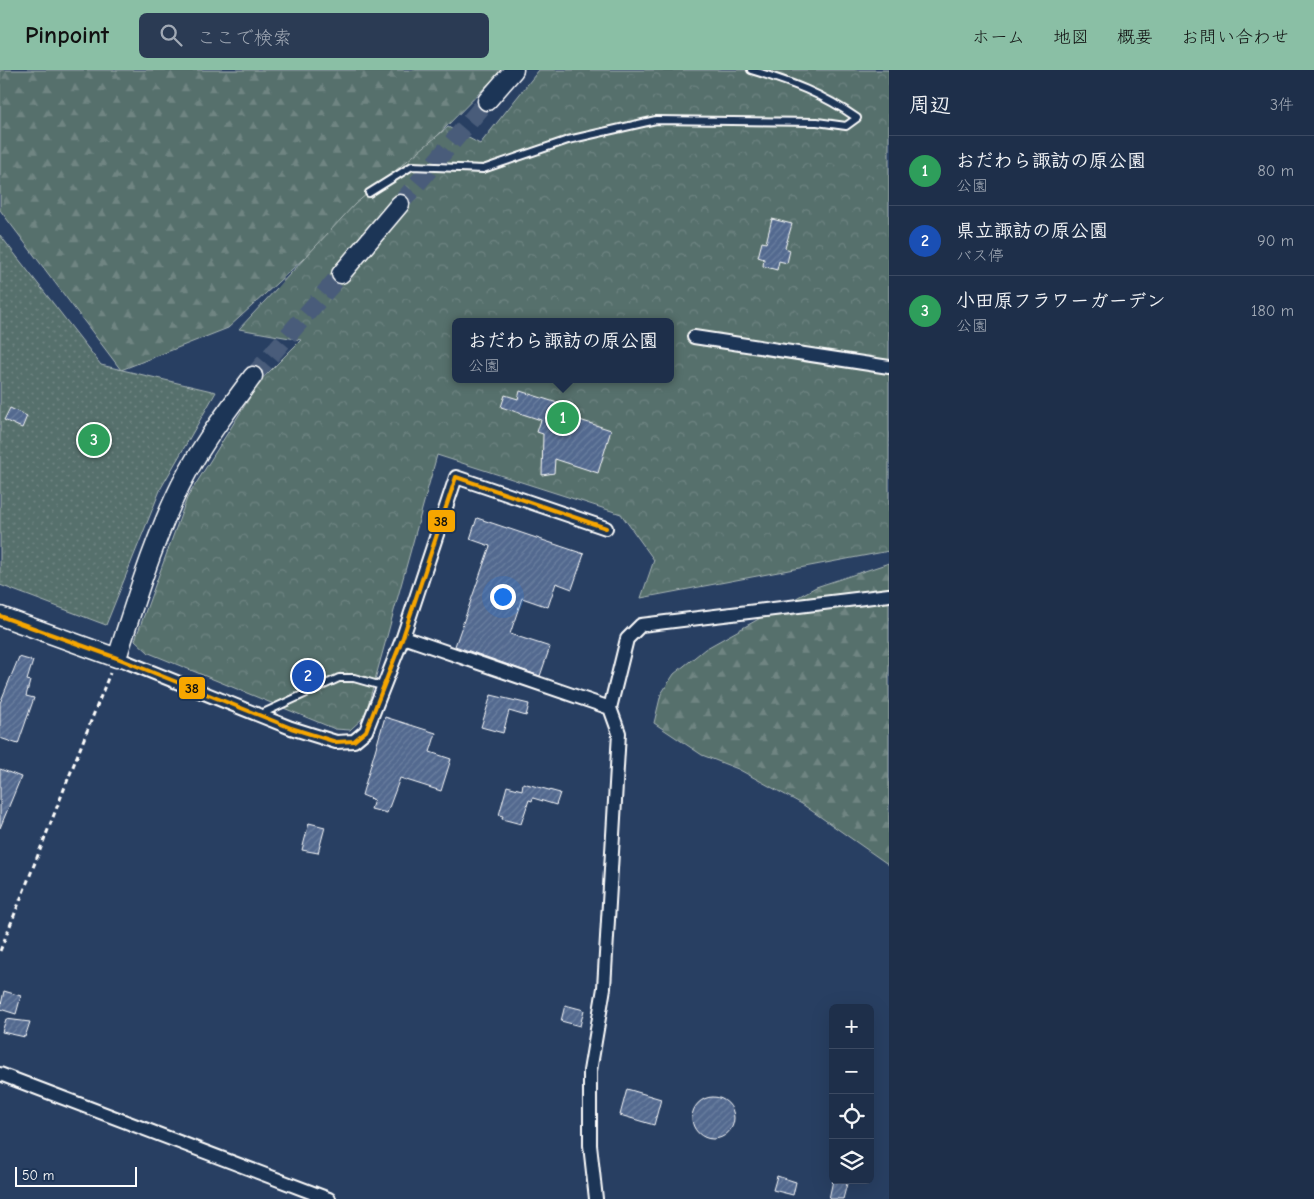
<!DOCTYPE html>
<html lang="ja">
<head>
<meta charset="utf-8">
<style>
  body { margin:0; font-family:"Comic Neue","Klee One",sans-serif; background:#2b3b54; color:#f1f3f6 }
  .controls { position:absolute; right:15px; bottom:15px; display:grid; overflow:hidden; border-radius:8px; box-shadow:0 5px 20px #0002 }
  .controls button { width:45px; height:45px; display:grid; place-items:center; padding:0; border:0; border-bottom:1px solid #3c4a62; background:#1e2f4a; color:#f1f3f6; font:25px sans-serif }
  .scale { position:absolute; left:15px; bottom:12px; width:122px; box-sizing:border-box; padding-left:5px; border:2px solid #fff; border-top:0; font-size:14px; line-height:18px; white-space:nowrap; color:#fff; -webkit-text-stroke:4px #1d3557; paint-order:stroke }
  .you { position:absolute; left:502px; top:526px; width:18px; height:18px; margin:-12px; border:4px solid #fff; border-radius:50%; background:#1a73e8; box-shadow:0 0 0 8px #1a73e833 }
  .badge { display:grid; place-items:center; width:32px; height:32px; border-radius:50%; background:#8abfa5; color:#fff; font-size:16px; font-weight:700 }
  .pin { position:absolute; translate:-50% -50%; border:2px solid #fff; box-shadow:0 1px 5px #0006 }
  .popup { position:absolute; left:452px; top:248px; width:222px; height:65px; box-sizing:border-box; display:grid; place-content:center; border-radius:8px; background:#1e2f4a; filter:drop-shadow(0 1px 4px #0005); font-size:16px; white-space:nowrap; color:#a1a9b5 }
  .popup b { font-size:19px; color:#f1f3f6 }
  .popup::after { content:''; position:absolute; left:50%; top:100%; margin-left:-10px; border:10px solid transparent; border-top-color:#1e2f4a }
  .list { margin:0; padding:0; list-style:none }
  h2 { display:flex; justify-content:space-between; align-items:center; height:65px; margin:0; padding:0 20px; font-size:21px }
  h2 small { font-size:16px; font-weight:400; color:#a1a9b5 }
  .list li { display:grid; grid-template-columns:32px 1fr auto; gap:15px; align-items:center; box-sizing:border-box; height:70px; padding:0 20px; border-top:1px solid #3c4a62 }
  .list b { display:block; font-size:19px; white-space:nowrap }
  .list p { margin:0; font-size:16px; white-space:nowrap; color:#a1a9b5 }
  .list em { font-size:16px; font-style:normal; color:#a1a9b5 }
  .icon { flex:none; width:28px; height:28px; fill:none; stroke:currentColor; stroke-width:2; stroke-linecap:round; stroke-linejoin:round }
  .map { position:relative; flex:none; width:889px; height:1129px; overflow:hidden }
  header { display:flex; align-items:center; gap:30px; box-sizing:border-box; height:70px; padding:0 25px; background:#8abfa5; color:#111 }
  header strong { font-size:24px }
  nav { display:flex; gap:28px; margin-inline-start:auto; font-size:18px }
  .search { width:350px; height:45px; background:#2b3b54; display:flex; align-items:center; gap:12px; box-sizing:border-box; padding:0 18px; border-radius:8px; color:#a1a9b5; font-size:19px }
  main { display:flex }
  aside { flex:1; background:#1e2f4a }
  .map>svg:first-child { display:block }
</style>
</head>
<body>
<header>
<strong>Pinpoint</strong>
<div class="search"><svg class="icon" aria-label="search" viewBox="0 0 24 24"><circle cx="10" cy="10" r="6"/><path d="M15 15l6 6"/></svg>ここで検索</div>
<nav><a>ホーム</a><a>地図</a><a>概要</a><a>お問い合わせ</a></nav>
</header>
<main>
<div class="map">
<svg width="889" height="1129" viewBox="0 0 889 1129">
  <defs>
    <pattern id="forest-firs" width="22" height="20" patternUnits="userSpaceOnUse" patternTransform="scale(1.25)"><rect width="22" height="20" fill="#566f6c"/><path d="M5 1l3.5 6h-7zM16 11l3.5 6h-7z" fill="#6f8582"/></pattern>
    <pattern id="park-crowns" width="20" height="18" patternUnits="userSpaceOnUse" patternTransform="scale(1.25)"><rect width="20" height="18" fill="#566f6c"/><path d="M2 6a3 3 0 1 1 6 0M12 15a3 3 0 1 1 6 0" fill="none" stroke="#6f8582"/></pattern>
    <pattern id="garden-dots" width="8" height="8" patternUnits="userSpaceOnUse" patternTransform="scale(1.25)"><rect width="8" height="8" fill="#566f6c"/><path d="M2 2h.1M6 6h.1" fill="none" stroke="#6f8582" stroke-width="1.8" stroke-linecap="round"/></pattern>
    <pattern id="building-hatch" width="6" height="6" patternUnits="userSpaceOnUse" patternTransform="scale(1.25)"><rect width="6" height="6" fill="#52698f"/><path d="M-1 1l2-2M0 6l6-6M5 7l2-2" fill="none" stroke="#6c80a0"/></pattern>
  </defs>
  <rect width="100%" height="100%" fill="#283f62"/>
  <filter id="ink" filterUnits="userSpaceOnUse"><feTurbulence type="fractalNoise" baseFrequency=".02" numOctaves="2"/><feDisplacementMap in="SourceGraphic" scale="10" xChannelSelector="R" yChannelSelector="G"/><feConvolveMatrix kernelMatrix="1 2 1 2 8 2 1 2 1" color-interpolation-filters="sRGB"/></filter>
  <g filter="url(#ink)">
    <path fill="url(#forest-firs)" stroke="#aab7b6" d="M0 0H502L437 66 228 258 121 300 0 140Z
      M889 493V795L802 734 738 699 702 685 654 653 661 624 674 604 705 579 816 517Z"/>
    <path fill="url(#park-crowns)" stroke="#aab7b6" fill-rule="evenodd" d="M539 0H889V481L641 528 654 490 621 444 437 385 365 646 350 660 335 659 149 583 135 570 187 428 260 311 301 270 239 259 355 134 448 57 480 74ZM456 252H670V309H456Z"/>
    <path fill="url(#garden-dots)" stroke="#aab7b6" d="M0 165 101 295 216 322 161 418 106 555 0 515Z"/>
    <path fill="url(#building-hatch)" stroke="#fff" d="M772 149 792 154 785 178 790 180 787 193 779 191 777 200 763 196 764 189 758 187 762 172 766 173Z
      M520 321 567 336 564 345 611 360 598 403 555 389 554 403 542 405 543 364 537 362 541 350 501 337 505 325 518 329Z
      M10 338 27 346 22 358 4 350Z
      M477 448 584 484 572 519 556 513 548 537 522 528 510 564 550 577 540 606 455 576 490 476 470 469Z
      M19 587 33 591 27 610 30 611 26 626 34 628 18 674 0 668V633Z
      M491 625 529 634 526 646 509 641 503 663 481 657Z
      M385 647 436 663 430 682 451 689 441 721 400 708 387 743 371 739 374 730 362 725Z
      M0 699 21 707 0 758Z
      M523 713 560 723 556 735 533 728 532 731 529 730 521 754 502 749 503 746 499 745 507 716 522 720Z
      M309 753 325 757 318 783 302 780Z
      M4 921 21 926 16 944 0 939Z
      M565 935 584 940 580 956 561 951Z
      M6 949 30 952 25 967 2 962Z
      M627 1019 661 1029 654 1055 620 1045Z
      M692 1048a21 21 0 1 1 42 0a21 21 0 1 1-42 0Z
      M777 1106 796 1112 793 1125 773 1120Z
      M833 1110H848L843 1129H829Z"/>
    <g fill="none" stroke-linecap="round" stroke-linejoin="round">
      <path stroke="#485c7a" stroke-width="18" stroke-dasharray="18 9" stroke-linecap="butt" d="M400 134 487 31
        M253 306 341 204"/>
      <g stroke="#fff" stroke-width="10">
        <path id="lane" d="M369 123 412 96 483 99 568 70 656 50 817 52 846 56 857 48C823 24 791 12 751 0
          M261 644 339 608H354L382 616"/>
      </g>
      <g stroke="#fff" stroke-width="16">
        <path id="street" d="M694 267 889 297
          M403 567 610 638
          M117 588 291 658 336 672 354 671 366 661 403 567 456 407 606 458
          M0 1004 329 1129
          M596 1129 590 1075V1001L604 918 619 663 610 638 627 569 641 555 889 525"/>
      </g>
      <g stroke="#fff" stroke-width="21">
        <path id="secondary" d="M487 31 514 0
          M341 204 400 134
          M0 546 117 588C134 534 151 480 174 429 194 384 224 345 253 306"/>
      </g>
      <path stroke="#fff" stroke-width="3" stroke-dasharray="5 4" stroke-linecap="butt" d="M0 881 110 603"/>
      <use href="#lane" stroke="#1d3557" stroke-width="6"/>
      <use href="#street" stroke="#1d3557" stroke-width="12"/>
      <use href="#secondary" stroke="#1d3557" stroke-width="18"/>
      <g stroke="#1d3557" stroke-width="8">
        <path id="bus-1" d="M0 546 117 588 291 658 336 672 354 671 366 661 403 567 456 407 606 458"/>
      </g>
      <use href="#bus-1" stroke="#f7a600" stroke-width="4"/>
    </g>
  </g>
  <g stroke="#1d3557" stroke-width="2">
    <rect x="427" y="439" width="29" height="24" rx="5" fill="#f7a600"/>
    <rect x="178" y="606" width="28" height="24" rx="5" fill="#f7a600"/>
  </g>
  <g font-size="14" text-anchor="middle" font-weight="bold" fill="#111">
    <text x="441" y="456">38</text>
    <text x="192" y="623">38</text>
  </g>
</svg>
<div class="controls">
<button>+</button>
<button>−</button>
<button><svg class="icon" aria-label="locate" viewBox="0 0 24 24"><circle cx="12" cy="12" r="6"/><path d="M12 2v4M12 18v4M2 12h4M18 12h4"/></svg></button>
<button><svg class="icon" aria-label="layers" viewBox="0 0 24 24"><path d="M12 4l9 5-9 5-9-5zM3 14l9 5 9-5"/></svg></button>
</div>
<div class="scale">50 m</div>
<div class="you"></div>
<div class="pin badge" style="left:563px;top:348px;background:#2e9e5b">1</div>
<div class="popup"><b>おだわら諏訪の原公園</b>公園</div>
<div class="pin badge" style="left:308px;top:606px;background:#1a4fb4">2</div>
<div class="pin badge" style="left:94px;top:370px;background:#2e9e5b">3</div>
</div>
<aside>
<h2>周辺<small>3件</small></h2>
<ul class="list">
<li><span class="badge" style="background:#2e9e5b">1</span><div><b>おだわら諏訪の原公園</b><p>公園</p></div><em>80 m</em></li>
<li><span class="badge" style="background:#1a4fb4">2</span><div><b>県立諏訪の原公園</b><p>バス停</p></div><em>90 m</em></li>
<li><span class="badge" style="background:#2e9e5b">3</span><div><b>小田原フラワーガーデン</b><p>公園</p></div><em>180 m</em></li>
</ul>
</aside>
</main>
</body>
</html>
